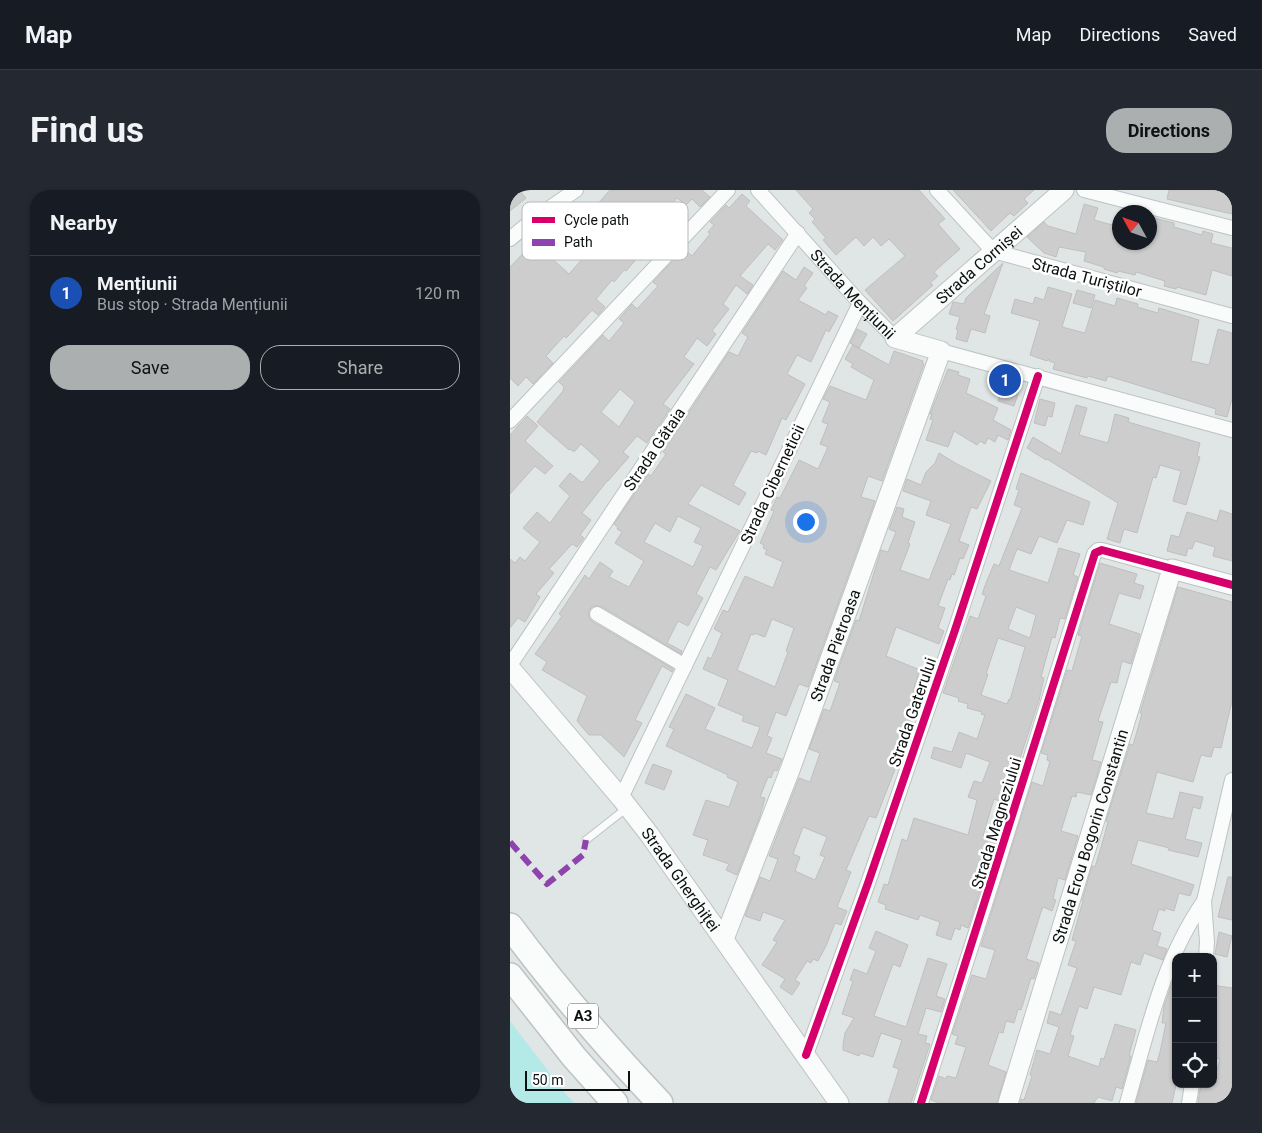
<!DOCTYPE html>
<html lang="en">
<head>
<meta charset="utf-8">
<style>
  body { margin:0; font-family:Roboto,sans-serif; background:#242831; color:#f1f3f6 }
  .controls { position:absolute; right:15px; bottom:15px; display:grid; overflow:hidden; border-radius:10px; box-shadow:0 1px 4px #0004 }
  .controls button { width:45px; height:45px; display:grid; place-items:center; padding:0; border:0; border-bottom:1px solid #363941; background:#171b24; color:#f1f3f6; font:25px sans-serif }
  .compass { position:absolute; left:602px; top:15px; width:45px; height:45px; border-radius:50%; background:#171b24; box-shadow:0 1px 4px #0004; rotate:310deg }
  .scale { position:absolute; left:15px; bottom:12px; width:105px; box-sizing:border-box; padding-left:5px; border:2px solid #0c1110; border-top:0; font-size:14px; line-height:18px; white-space:nowrap; color:#0c1110; -webkit-text-stroke:4px #fff; paint-order:stroke }
  .you { position:absolute; left:295px; top:331px; width:18px; height:18px; margin:-12px; border:4px solid #fff; border-radius:50%; background:#1a73e8; box-shadow:0 0 0 8px #1a73e833 }
  .badge { display:grid; place-items:center; width:32px; height:32px; border-radius:50%; background:#abafb0; color:#fff; font-size:16px; font-weight:700 }
  .pin { position:absolute; translate:-50% -50%; border:2px solid #fff; box-shadow:0 1px 5px #0006 }
  .list { margin:0; padding:0; list-style:none }
  h2 { display:flex; justify-content:space-between; align-items:center; height:65px; margin:0; padding:0 20px; font-size:21px }
  h2 small { font-size:16px; font-weight:400; color:#9ea1a6 }
  .list li { display:grid; grid-template-columns:32px 1fr auto; gap:15px; align-items:center; box-sizing:border-box; height:75px; padding:0 20px; border-top:1px solid #363941 }
  .list b { display:block; font-size:19px; white-space:nowrap }
  .list p { margin:0; font-size:16px; white-space:nowrap; color:#9ea1a6 }
  .list em { font-size:16px; font-style:normal; color:#9ea1a6 }
  .actions { display:flex; gap:10px; padding:15px 20px }
  .actions a { flex:1; padding:11px 0; border:1px solid #abafb0; border-radius:20px; text-align:center; font-size:18px; color:#abafb0 }
  .actions .main { background:#abafb0; color:#111 }
  .icon { flex:none; width:28px; height:28px; fill:none; stroke:currentColor; stroke-width:2; stroke-linecap:round; stroke-linejoin:round }
  .map { position:relative; flex:none; width:722px; height:913px; overflow:hidden; border-radius:20px }
  header { display:flex; align-items:center; gap:30px; box-sizing:border-box; height:70px; padding:0 25px; background:#171b24; border-bottom:1px solid #363941 }
  header strong { font-size:24px }
  nav { display:flex; gap:28px; margin-inline-start:auto; font-size:18px }
  .intro { display:flex; align-items:center; justify-content:space-between; box-sizing:border-box; height:120px; padding:0 30px }
  h1 { margin:0; font-size:35px }
  .button { padding:12px 22px; border-radius:20px; background:#abafb0; color:#111; font-size:18px; font-weight:700 }
  main { display:flex; gap:30px; padding:0 30px }
  aside { flex:1; background:#171b24; border-radius:20px; box-shadow:0 1px 4px #0004 }
  .map>svg:first-child { display:block }
</style>
</head>
<body>
<header>
<strong>Map</strong>
<nav><a>Map</a><a>Directions</a><a>Saved</a></nav>
</header>
<div class="intro"><h1>Find us</h1><a class="button">Directions</a></div>
<main>
<aside>
<h2>Nearby<small></small></h2>
<ul class="list">
<li><span class="badge" style="background:#1a4fb4">1</span><div><b>Mențiunii</b><p>Bus stop · Strada Mențiunii</p></div><em>120 m</em></li>
</ul>
<div class="actions"><a class="main">Save</a><a>Share</a></div>
</aside>
<div class="map">
<svg width="722" height="913" viewBox="0 0 722 913">
  <rect width="100%" height="100%" fill="#e0e6e6"/>
  <path fill="#b3e9e7" d="M0 831 55 903 64 913H0Z"/>
  <path fill="#cdcdcd" stroke="#bfbfbf" fill-rule="evenodd" d="M0 0H9L16 8 0 21Z
    M100 0H192L200 7 190 17 182 9 176 15 167 8 152 26 159 32 116 81 114 80 104 92 102 90 86 109 95 117 88 125 82 120 61 143 56 148 54 146 36 166 43 173 23 194 16 187 8 196 0 188V77L22 54 15 48 18 46 33 33 36 37 48 24 52 27 64 14 75 24 37 64 59 84 75 66 70 62 99 31 84 18Z
    M286 0H409L435 29 428 34 450 59 424 82 428 86 420 93 423 95 383 131 355 100 395 66 379 49 371 56 363 47 354 56 346 47 326 65 313 50 316 48 302 32 305 29 299 23 303 19Z
    M443 0H524L514 9 518 13 504 26 500 23 481 41Z
    M659 0H722V24L657 9Z
    M232 4 240 11 236 16 273 50 265 60 258 54 230 86 243 95 237 104 226 95 213 114 219 119 202 141 206 144 197 156 187 148 174 167 184 174 153 214 160 219 137 253 127 246 113 262 119 267 98 291H97L72 323 81 330 70 345 74 348 67 357 62 354 39 379 44 383 26 404 30 407 15 432 8 428 0 438V369L5 373 10 367 15 371 30 352 13 338 27 322 40 333 60 306 49 296 60 283 71 292H73L90 271 71 254 64 262 60 259 59 260 27 232 53 201 54 197 49 192 93 145 99 151 114 133 109 129 122 114 127 119 148 96 143 92 174 59 182 66 200 44 198 42 204 35 200 32 216 15 219 18ZM110 199 125 212 109 237 91 222Z
    M574 14 588 18 584 30 610 37V52H640V27L664 33V37L692 45 693 41 703 44 701 53 722 58V86L702 80 696 105 667 97 666 99 654 96 655 91 626 82 625 85 608 81 607 83 594 79V77L574 71 576 62 549 57 546 67 534 63 517 47 534 32 538 36 566 44Z
    M493 73 474 124 480 126 475 143 461 139 457 152 446 149 448 140 446 139 450 127 439 124 443 112 454 114 456 108Z
    M294 77 303 83 294 96 297 98 288 110 316 125 318 121 328 126 319 142 316 140 301 172 287 165 277 184 295 194 276 230 272 228 256 265 248 261 247 263 241 261 223 295 236 303 229 315 191 295 178 314 230 341 206 380 200 377 186 404 193 408 178 436 168 431 157 453 172 461 171 464 91 416H83L79 420V428L83 432 163 479 162 482 152 476 125 530 132 533 114 567 91 545H79L67 531 77 506 32 480 37 472 25 464 52 426 49 424 75 385 79 389 90 372 103 381 99 387 119 397 134 371 105 353 112 342 107 339 108 337 104 334 138 284 141 286 156 264 153 262 219 162 228 166 238 147 232 143 273 81 286 90ZM168 326 191 338 184 352 193 356 183 377 134 352 145 333 160 342Z
    M538 97 562 104 552 137 575 143 585 110 605 116 607 108 628 114 627 117 648 123 649 118 689 130 681 171 699 175 708 139 722 143V209L717 227 705 224 706 219 598 186 596 191 578 186 577 188 543 179 545 173 539 171V169L537 171 520 165 530 131 501 123 505 109 523 114 525 107 534 110Z
    M567 100 585 105 581 118 563 113Z
    M347 139 357 144 349 158 340 153Z
    M343 155 379 175 384 161 413 171 412 173 414 174 372 291 358 286 351 307 365 311 298 497 289 494 276 526 266 522 257 546 262 548 256 563 272 569 267 581 264 580 261 588 258 587 250 607 255 608 250 626 227 685 216 680 219 674 193 665 198 650 183 645 196 610 219 617 228 592 217 587 218 585 156 556 164 539 159 537 176 504 205 518 195 539 242 558 250 537 232 531 234 526 208 515 218 490 193 479 198 467 201 469 212 443 204 439 213 420 218 422 235 386 263 398 273 372 255 364 257 360 253 358 254 355 250 353 264 321 261 320 267 307 270 308 289 270 308 279 318 257 310 254 318 234 312 232 320 212 313 209 320 196 356 210 364 190 341 177 343 174 335 169ZM262 429 284 438 276 461 278 462 265 497 227 480 241 444 244 445V443L255 447Z
    M438 179 449 182 448 185 460 189 456 203 488 218 483 230 501 240 498 250 488 245 485 252 478 248 475 254 470 251 467 255 444 241 438 257 416 250 423 230 420 229 422 224H420Z
    M496 189 511 194 504 216 488 211Z
    M530 209 545 213 542 227 538 226 535 236 524 233Z
    M566 215 577 218 569 245 598 253 605 224 619 228 618 232 690 253 687 266 690 267 676 315 663 311 671 281 650 275 646 288 643 287 627 343 614 339 610 353 597 349 608 313 537 269 536 270 517 258 523 247 551 264Z
    M17 226 28 236 15 251 43 276 35 284 25 276 0 304V245Z
    M429 263 447 274 481 291 467 319 461 317 449 351 459 355 453 369 450 368 444 385 442 384 440 390 438 389 428 416 435 418 428 438 434 441 429 454 386 437 376 466 410 480 403 501 406 502 396 524 402 527 386 568 389 569 366 628 359 626 336 680 341 682 327 717 337 721 331 735 325 733 316 756 308 771 303 769 301 773 297 771 285 790 290 793 282 805 270 797 275 789 252 775 267 752 263 750 275 730 253 722 250 731 235 726 250 687 260 691 268 669 259 666 289 588 300 592 310 563 299 559 314 519 320 521 330 493 324 491 346 430 349 431 371 360 378 362 386 342 379 339 387 317 394 319 392 327 405 332 398 353 400 354 390 380 419 390 441 334 416 325 421 311 393 301 397 289 411 295 416 282 425 273ZM293 637 317 647 310 665 315 667 305 690 285 681 290 667 283 664Z
    M511 283 580 312 573 335 557 330 547 353 529 346 521 364 507 359 499 380 538 393 549 358 570 364 563 385 568 387 555 429 550 428 545 448 542 447 531 487 534 488 529 510 504 587H506L497 614 484 609 480 622 473 646 486 650 458 738 451 735 450 740 445 738 441 750 426 745 430 732 410 725 408 730 375 719 376 715 368 712 374 694 378 695 392 649 397 651 404 628 458 645 467 610 458 607 464 591 472 593 480 572 456 563 451 578 421 568 424 557 442 562 449 542 467 549 475 525 471 524 472 522 457 518 458 514 448 511 449 508 433 503 460 426 468 429 476 406 472 404 476 393 484 374 489 376 512 318 504 315 509 300 506 299ZM506 417 526 425 520 448 498 439ZM488 448 515 457 500 510 499 509 497 514 471 505 478 484H476Z
    M710 320 722 324V371L703 366 705 357 685 351 682 359 678 358 676 366 657 361 661 345 669 347 677 322 707 331Z
    M590 373 627 384 624 393 634 396 630 409 609 403 599 434 630 444 621 474 612 471 607 493 601 492 588 531 593 532 582 570 591 572 581 605 567 602 566 607 562 606 551 641 568 646 555 690 548 688 543 709 546 710 542 721 533 717 531 722 516 769 529 773 524 789 521 788 511 820 508 819 504 833 496 831 493 843 489 842 478 875 496 882 487 913H429L421 910 429 886 436 889 437 886 446 888 456 857 445 854 448 846 442 844 462 785 476 789 485 760 471 756 522 592 533 596 540 571 537 570 538 565 531 563 557 480 562 481 572 446 568 445Z
    M668 397 722 412V511L711 558 704 557 701 567 691 565 683 592 647 582 636 623 663 629 670 602 693 607 690 619 683 617 675 649 692 653 688 667 658 660 659 658 628 650 621 674 684 695 680 706 669 703 664 721 655 718V721L649 719 642 740 651 743 647 756 657 759 653 770 634 763 630 775 621 772 611 805 584 797 577 819 569 816 560 845 564 846 558 866 589 877 591 868 594 869 605 834 626 840 621 858 619 866H621L612 899 606 897 602 911 588 907 584 913H510L511 909 514 910 522 886 520 885 527 860 540 864 549 837 537 833 540 821 551 825 567 778 558 775 566 751 562 750 573 711H572L582 676 585 677 592 654 598 632 596 631 620 554 623 555 632 524 630 523Z
    M143 574 162 581 154 600 135 593Z
    M718 687H722V730L708 727Z
    M366 741 398 755 390 777 383 774 364 826 396 837 418 768 437 774 426 806 435 809 431 822 416 818 408 844 417 846 415 853 420 854 401 913H378L389 879 383 877 392 850 371 843 363 867 350 863 349 866 333 860V855L335 843 344 828 332 824 343 791 340 790 344 779 357 784 366 761 359 758Z
    M709 742 722 746 717 767 705 764Z
    M665 785 666 895 662 913H626L638 870 647 872 650 862 656 833H652L654 816Z
    M703 795 722 798V903L720 913H688L691 894H703L710 869 703 868Z"/>
  <g fill="none" stroke-linecap="round" stroke-linejoin="round">
    <g stroke="#bdc2c2" stroke-width="9">
      <path id="lane" d="M76 650 118 617"/>
    </g>
    <g stroke="#bdc2c2" stroke-width="16">
      <g id="street">
        <path id="s1" d="M248 0 350 113 385 148"/>
        <path d="M427 0 483 61 722 126"/>
        <path d="M574 0 722 38"/>
        <path d="M0 49 25 28 66 0"/>
        <path d="M431 161 722 240"/>
        <path d="M0 231 218 0"/>
        <path d="M87 424 175 476"/>
        <path d="M0 475 288 43"/>
        <path d="M111 608 350 113"/>
        <path d="M696 767 697 752 694 711 722 590"/>
        <path d="M296 865 358 693 445 440 528 186"/>
        <path d="M411 913 484 686 584 364 588 360H592L662 379"/>
        <path d="M617 913C637 844 652 771 694 711"/>
        <path d="M679 913 682 894"/>
      </g>
    </g>
    <g stroke="#bdc2c2" stroke-width="21">
      <g id="secondary">
        <path id="s2" d="M0 478 111 608 139 644 329 913"/>
        <path id="s3" d="M214 749 280 580 431 161 385 148 554 0"/>
        <path id="s4" d="M498 913 662 379 722 395"/>
      </g>
    </g>
    <g stroke="#bdc2c2" stroke-width="28">
      <path id="highway" d="M0 736C46 798 97 857 150 913
        M0 786 64 867 105 913"/>
    </g>
    <use href="#lane" stroke="#fafbfb" stroke-width="7"/>
    <use href="#street" stroke="#fafbfb" stroke-width="14"/>
    <use href="#secondary" stroke="#fafbfb" stroke-width="19"/>
    <use href="#highway" stroke="#fafbfb" stroke-width="25"/>
    <path stroke="#8e44ad" stroke-width="6" stroke-dasharray="12 6" stroke-linecap="butt" d="M0 652 37 694 73 665 76 650"/>
    <g stroke="#fff" stroke-width="11">
      <path id="cycleway" d="M296 865 358 693 445 440 528 186
        M411 913 585 363 592 360 722 395"/>
    </g>
    <use href="#cycleway" stroke="#d6006c" stroke-width="8"/>
  </g>
  <g text-anchor="middle" stroke-width="5" stroke-linejoin="round" paint-order="stroke">
    <rect fill="#fff" stroke="#555858" stroke-width="1" x="58" y="813.5" width="30" height="25" rx="4"/>
    <g font-size="15" font-weight="bold" fill="#0c1110">
      <text x="73" y="831">A3</text>
    </g>
    <g font-size="16" fill="#0c1110" stroke="#fff">
      <text dy="6" stroke="none"><textPath href="#s3" startOffset="786">Strada Cornișei</textPath></text>
      <text transform="translate(577 87) rotate(15)" y="6">Strada Turiștilor</text>
      <text dy="6" stroke="none"><textPath href="#s1" startOffset="141">Strada Mențiunii</textPath></text>
      <text transform="translate(144 259) rotate(-56)" y="6">Strada Gătaia</text>
      <text transform="translate(262 294) rotate(-65)" y="6">Strada Ciberneticii</text>
      <text dy="6" stroke="none"><textPath href="#s3" startOffset="314">Strada Pietroasa</textPath></text>
      <text transform="translate(402 522) rotate(-71)" y="6">Strada Gaterului</text>
      <text transform="translate(486 633) rotate(-73)" y="6">Strada Magneziului</text>
      <text dy="6" stroke="none"><textPath href="#s4" startOffset="279">Strada Erou Bogorin Constantin</textPath></text>
      <text dy="6" stroke="none"><textPath href="#s2" startOffset="272">Strada Gherghiței</textPath></text>
    </g>
  </g>
  <rect x="12" y="12" width="166" height="58" rx="8" fill="#fff" stroke="#b6b8b7" stroke-width="1"/>
  <rect x="22" y="27" width="23" height="6" fill="#d6006c"/>
  <rect x="22" y="49" width="23" height="7" fill="#8e44ad"/>
  <g font-size="14" fill="#0c1110">
    <text x="54" y="35">Cycle path</text>
    <text x="54" y="57">Path</text>
  </g>
</svg>
<div class="controls">
<button>+</button>
<button>−</button>
<button><svg class="icon" aria-label="locate" viewBox="0 0 24 24"><circle cx="12" cy="12" r="6"/><path d="M12 2v4M12 18v4M2 12h4M18 12h4"/></svg></button>
</div>
<svg class="compass" viewBox="-18 -18 36 36"><path d="M0-13l5 13h-10z" fill="#e53935"/><path d="M0 13l5-13h-10z" fill="#9ea1a6"/></svg>
<div class="scale">50 m</div>
<div class="you"></div>
<div class="pin badge" style="left:495px;top:190px;background:#1a4fb4">1</div>
</div>
</main>
</body>
</html>
